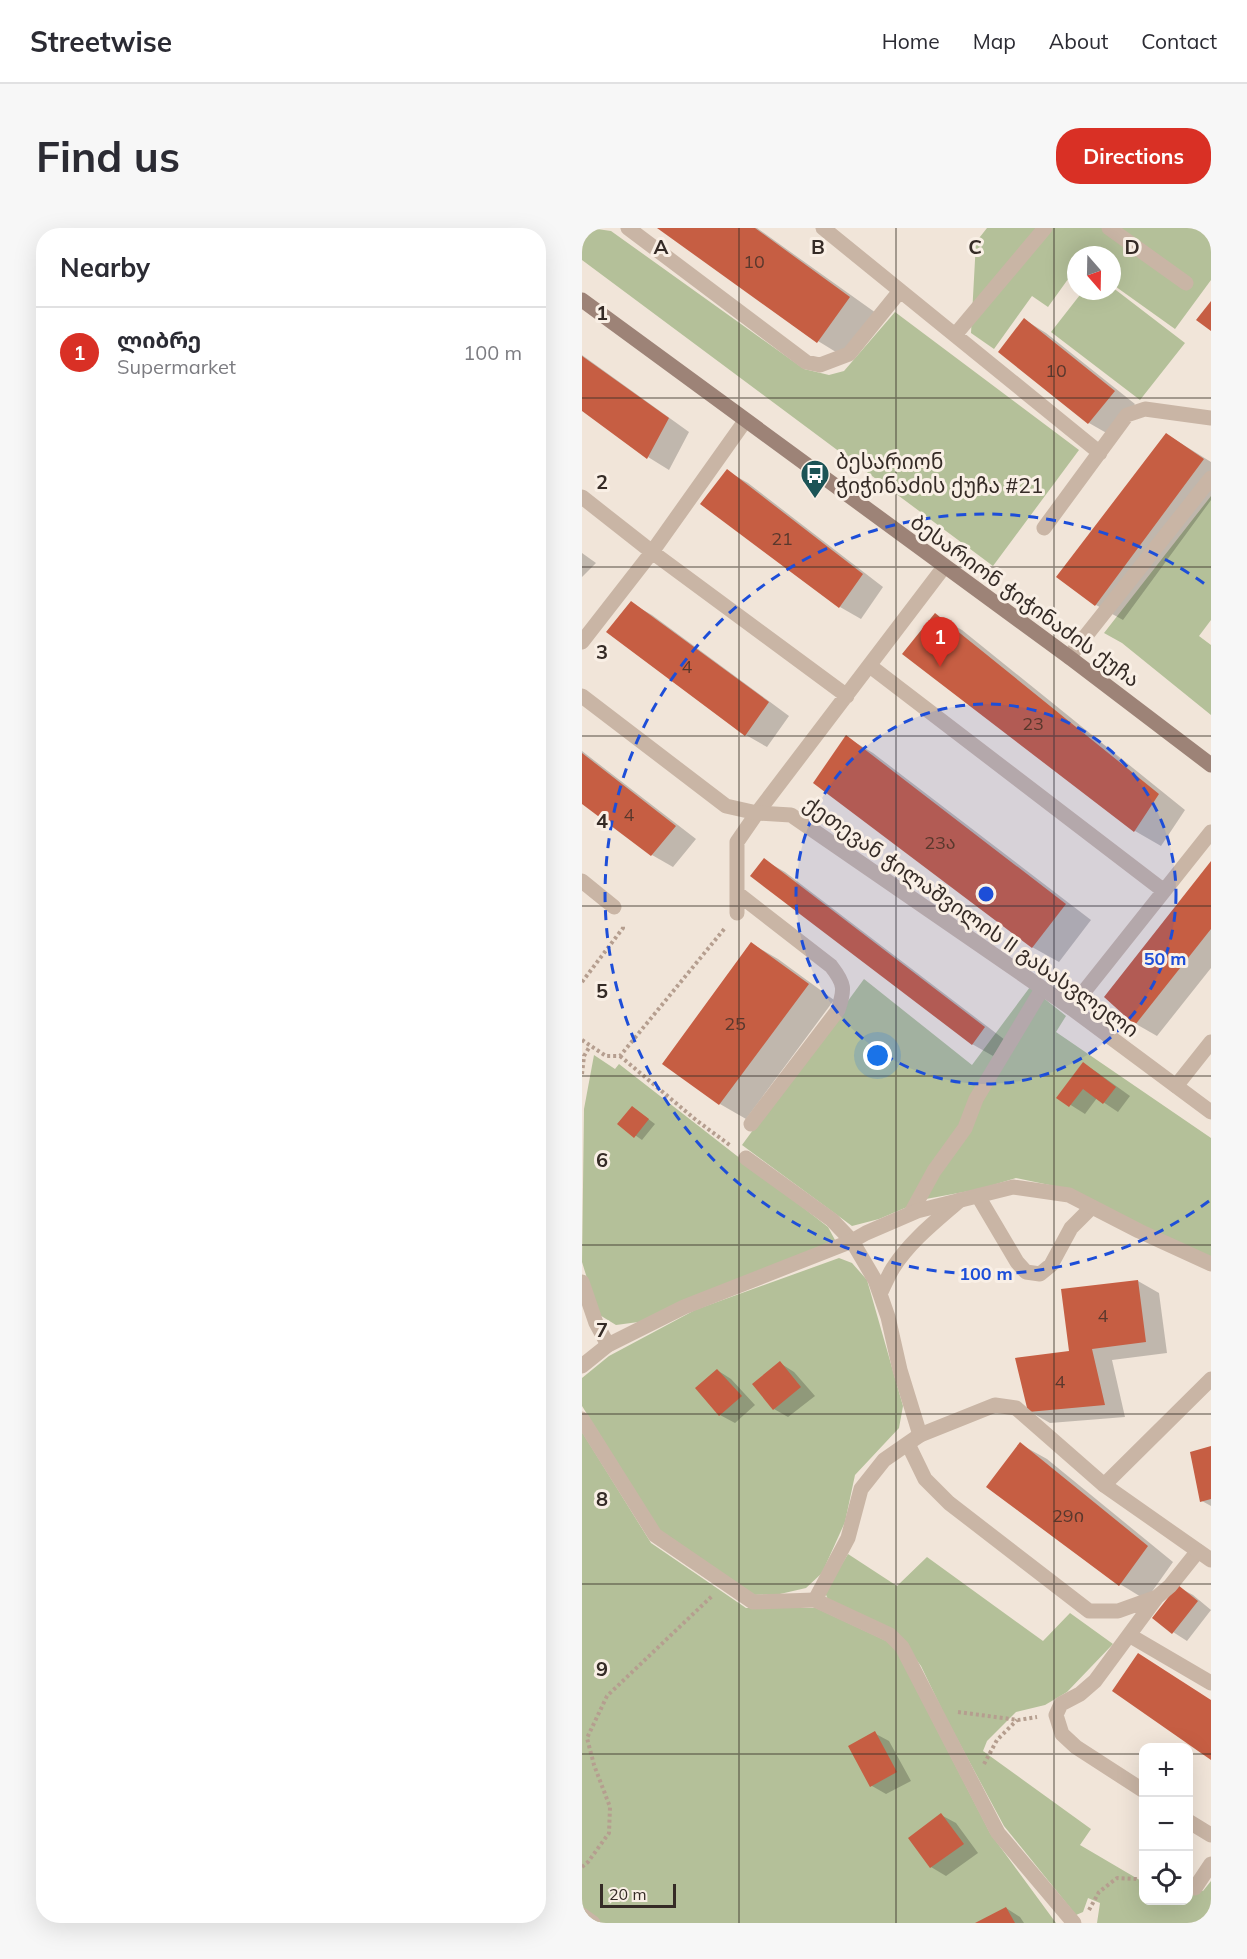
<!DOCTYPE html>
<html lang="en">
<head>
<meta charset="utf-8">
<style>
  body { margin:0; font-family:Mulish,"Noto Sans Georgian",sans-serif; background:#f7f7f7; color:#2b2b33 }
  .controls { position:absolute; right:18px; bottom:18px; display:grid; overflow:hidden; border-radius:12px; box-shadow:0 6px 24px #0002 }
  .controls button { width:54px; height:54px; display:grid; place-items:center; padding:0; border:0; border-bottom:2px solid #e1e1e2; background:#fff; color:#2b2b33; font:30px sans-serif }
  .compass { position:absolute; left:485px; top:18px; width:54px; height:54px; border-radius:50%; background:#fff; box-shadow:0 6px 24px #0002; rotate:160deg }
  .scale { position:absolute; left:18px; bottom:15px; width:76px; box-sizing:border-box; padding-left:6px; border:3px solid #352b26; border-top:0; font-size:16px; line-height:21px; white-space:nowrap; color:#352b26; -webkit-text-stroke:4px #f9efe5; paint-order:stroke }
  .you { position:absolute; left:296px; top:828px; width:21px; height:21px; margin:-15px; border:4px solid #fff; border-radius:50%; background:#1a73e8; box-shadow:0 0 0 9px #1a73e833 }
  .badge { display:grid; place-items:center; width:39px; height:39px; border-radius:50%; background:#d93025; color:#fff; font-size:20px; font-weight:700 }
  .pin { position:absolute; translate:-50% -50px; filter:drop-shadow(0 2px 3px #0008) }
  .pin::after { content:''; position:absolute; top:32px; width:21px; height:18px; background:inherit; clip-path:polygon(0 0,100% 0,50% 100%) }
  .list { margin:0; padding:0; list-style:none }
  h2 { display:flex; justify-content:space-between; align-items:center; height:78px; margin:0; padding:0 24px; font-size:26px }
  h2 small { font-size:20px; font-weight:400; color:#7c7c81 }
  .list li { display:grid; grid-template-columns:39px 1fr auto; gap:18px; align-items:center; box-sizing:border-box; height:90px; padding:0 24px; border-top:2px solid #e1e1e2 }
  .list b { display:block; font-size:22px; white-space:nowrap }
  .list p { margin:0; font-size:20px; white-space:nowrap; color:#7c7c81 }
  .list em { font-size:20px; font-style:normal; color:#7c7c81 }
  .icon { flex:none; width:33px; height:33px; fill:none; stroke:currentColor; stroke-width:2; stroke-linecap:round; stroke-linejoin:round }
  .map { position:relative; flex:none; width:629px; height:1695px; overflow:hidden; border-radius:24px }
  header { display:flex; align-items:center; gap:36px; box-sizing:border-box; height:84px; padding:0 30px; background:#fff; border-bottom:2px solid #e1e1e2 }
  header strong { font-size:28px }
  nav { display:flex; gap:33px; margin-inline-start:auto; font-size:21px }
  .intro { display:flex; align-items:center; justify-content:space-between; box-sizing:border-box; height:144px; padding:0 36px }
  h1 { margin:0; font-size:42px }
  .button { padding:15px 27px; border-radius:24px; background:#d93025; color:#fff; font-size:21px; font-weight:700 }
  main { display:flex; gap:36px; padding:0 36px }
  aside { flex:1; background:#fff; border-radius:24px; box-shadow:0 6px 24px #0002 }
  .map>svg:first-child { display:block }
</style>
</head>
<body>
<header>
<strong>Streetwise</strong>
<nav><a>Home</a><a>Map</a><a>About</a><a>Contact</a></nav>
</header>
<div class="intro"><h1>Find us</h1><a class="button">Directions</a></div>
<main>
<aside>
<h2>Nearby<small></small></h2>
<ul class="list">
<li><span class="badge">1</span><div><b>ლიბრე</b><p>Supermarket</p></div><em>100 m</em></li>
</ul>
</aside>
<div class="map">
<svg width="629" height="1695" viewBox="0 0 629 1695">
  <rect width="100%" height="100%" fill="#f1e5d9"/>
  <path fill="#b4c099" d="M8 0 29 3 222 141 247 147 262 143 313 84 497 222 411 338 0 32V4Z
    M405 0H629V52L593 101 530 56V27H494V40L466 79 450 68 412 121 389 105 394 14Z
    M530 59 603 115 558 172 469 104 501 63H530Z
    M629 268V392L617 408 629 417V487L540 415 522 405Z
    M282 751 390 837 448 759 484 788 474 804 629 910V1029L477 959 434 950 398 961 344 971 297 991 270 998 160 917Z
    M12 827 33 841 37 836 246 999 253 1012 64 1093 34 1097 16 1086 0 1034 2 881Z
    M257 1030 270 1035 285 1052 321 1178 317 1200 273 1247 263 1294 240 1345 224 1360 198 1366 171 1367 79 1305 0 1178V1150L27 1128 113 1082Z
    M0 1204 69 1315 164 1380H234L311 1416 408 1605 474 1695H0Z
    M266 1326 315 1358 345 1329 461 1413 488 1385 531 1416 485 1464 463 1477 434 1484 405 1513 401 1523 509 1601 498 1617 561 1654 562 1672H606L607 1663 613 1660 621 1663 629 1653V1695H515L518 1675 506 1670 501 1684 494 1687 422 1598 365 1492 339 1438 316 1407 246 1372 243 1364Z"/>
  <path fill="#0003" d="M78 0H175L294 85 262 129 236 113Z
    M443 92 464 105 553 176 528 207 507 195Z
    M0 127 107 204 87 242 66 229 0 181Z
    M584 206 629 234V272L541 392 514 377 476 349Z
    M145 243 166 255 301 359 279 391 258 379 120 276Z
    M0 325 14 335 0 349Z
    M49 375 70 387 207 488 185 519 164 507Z
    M353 387 380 402 603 582 579 618 553 603Z
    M264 509 291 525 509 692 477 734 450 719Z
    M0 523 114 611 91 639 70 627 0 575Z
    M182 632 203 644 423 812 411 828 390 816Z
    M629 635V740L575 808 554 796 524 769Z
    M170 716 196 731 252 772 164 891 138 876 82 836Z
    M502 836 516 845 548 868 536 884 515 870 503 886 476 869Z
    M57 884 73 896 60 912 37 896Z
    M556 1053 577 1065 585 1125 530 1132 543 1189 468 1195 447 1183 488 1125Z
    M198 1135 212 1144 233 1168 206 1189 192 1181Z
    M135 1142 149 1151 173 1177 153 1195 138 1187Z
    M438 1216 465 1231 591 1334 564 1372 538 1356Z
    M629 1220V1278L620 1273 609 1225Z
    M596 1359 611 1367 629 1382 605 1413 591 1404Z
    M292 1505 307 1513 329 1553 304 1566 290 1558Z
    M359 1587 374 1595 396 1625 364 1648 349 1639 328 1610Z
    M424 1680 438 1689 442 1695H396Z"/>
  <path fill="#c65e43" d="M75 0H173L268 69 235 115Z
    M629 73V103L614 92Z
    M442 90 533 163 506 196 416 124Z
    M0 128 87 190 65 231 0 183Z
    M584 205 622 231 513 378 474 349Z
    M145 241 281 346 257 380 118 276Z
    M49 373 187 474 163 508 24 404Z
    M353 385 577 566 552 604 320 426Z
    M264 507 484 676 450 720 231 555Z
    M0 525 94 598 69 628 0 576Z
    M182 630 403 799 390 817 168 648Z
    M629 633V701L553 797 522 769Z
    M169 714 227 756 137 877 80 836Z
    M501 834 534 859 521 876 501 861 487 879 474 870Z
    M50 878 67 891 52 910 35 896Z
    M556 1052 564 1114 510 1121 523 1177 446 1184 433 1130 487 1123 479 1061Z
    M198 1133 219 1159 191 1182 170 1156Z
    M135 1141 160 1168 137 1188 113 1160Z
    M438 1214 566 1318 537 1358 404 1259Z
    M629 1218V1271L618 1274 608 1224Z
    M596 1357 616 1373 590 1406 570 1390Z
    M556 1425 629 1472V1532L530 1463Z
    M293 1503 315 1544 288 1559 266 1518Z
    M359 1585 382 1616 348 1640 326 1610Z
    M424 1679 433 1695H393Z"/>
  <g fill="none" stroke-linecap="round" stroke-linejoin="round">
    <path stroke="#b59e8f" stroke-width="4" stroke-dasharray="3 3" stroke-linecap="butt" d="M0 754 41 700V697
      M0 812 24 828H38L143 700
      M38 828 114 892 149 918
      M0 846 2 828 8 818
      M376 1484 436 1492 455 1489
      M402 1536 415 1512 435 1492
      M0 1639 6 1634 27 1605 28 1579 12 1537 5 1510 25 1468 130 1368
      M507 1682 517 1664 535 1650 554 1651 562 1654"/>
    <path stroke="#c9b5a5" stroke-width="15" d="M46 0 224 134 238 137 267 126 318 63
      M241 0 518 225
      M527 0 604 55
      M373 107 463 0
      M0 269 70 324 265 468
      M462 300 545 187 563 181 629 190
      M0 414 70 324 163 193
      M288 438 582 663
      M0 653 32 679
      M155 665 249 738C263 756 263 761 256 782L169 896
      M155 685V614L175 585 362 339
      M489 780 629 604
      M594 858 629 814
      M164 930 250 992 270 1013 293 1052 298 1066 306 1089 318 1142 338 1207
      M396 968 435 1034 444 1044 458 1046 469 1037 489 1000 510 979
      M329 985 352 943 383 900 394 871 460 761
      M0 1054 14 1095 26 1117
      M298 1066C302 1058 306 1048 311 1040 328 1013 354 993 378 972
      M0 1191 73 1307 171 1374 233 1372
      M326 1216 343 1251 367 1275 507 1383H536L575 1369 588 1358 616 1323
      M522 1257 629 1151
      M547 1407 629 1455
      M562 1563 494 1519 480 1506 474 1487 479 1476 498 1466 513 1453 575 1369
      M606 1593 629 1607
      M613 1660 629 1636
      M0 1687 11 1695"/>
    <path stroke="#c9b5a5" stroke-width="15" d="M487 429 629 250
      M0 468 144 578 175 585 209 587 489 780 629 884
      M0 1138 26 1117 102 1079 270 1013 284 1005 335 983 431 959 487 967 557 1003 629 1036
      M492 1695 416 1605 320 1419 308 1407 233 1372 266 1310 279 1261 302 1232 338 1207 413 1177 434 1180 522 1257 629 1332"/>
    <path stroke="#9d8377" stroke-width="15" d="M0 72 487 429 629 537"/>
  </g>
  <path fill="none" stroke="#352b26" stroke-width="1.5" stroke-opacity="0.55" d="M157 0V1695M314 0V1695M472 0V1695M0 170H629M0 339H629M0 508H629M0 678H629M0 848H629M0 1017H629M0 1186H629M0 1356H629M0 1526H562M606 1526H629"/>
  <circle cx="404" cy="666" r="190" fill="#1d4ed8" fill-opacity=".12"/>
  <g fill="none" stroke="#1d4ed8" stroke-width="3" stroke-dasharray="10 8">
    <circle cx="404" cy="666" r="190"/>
    <path d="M627 973A380 380 0 1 1 627 359"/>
  </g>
  <defs>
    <g id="bus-pin" transform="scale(1.5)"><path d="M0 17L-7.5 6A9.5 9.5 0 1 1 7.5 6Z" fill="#1c5456" stroke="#f9efe5"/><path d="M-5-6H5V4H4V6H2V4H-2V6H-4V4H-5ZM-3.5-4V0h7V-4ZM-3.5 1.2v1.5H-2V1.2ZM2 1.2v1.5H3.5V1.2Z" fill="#fff"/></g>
  </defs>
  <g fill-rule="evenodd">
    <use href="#bus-pin" x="233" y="246"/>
  </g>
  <g text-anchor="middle" stroke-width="6" stroke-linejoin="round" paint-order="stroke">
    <g font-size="18" fill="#59382d">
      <text x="172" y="40">10</text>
      <text x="474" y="149">10</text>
      <text x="200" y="317">21</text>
      <text x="105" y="445">4</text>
      <text x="451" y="502">23</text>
      <text x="47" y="593">4</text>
      <text x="358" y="621">23ა</text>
      <text x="153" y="802">25</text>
      <text x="521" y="1094">4</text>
      <text x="478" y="1160">4</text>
      <text x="486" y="1294">29ი</text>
    </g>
    <g font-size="21" fill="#352b26" stroke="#f9efe5" text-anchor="start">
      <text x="254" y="241">ბესარიონ<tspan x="254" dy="24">ჭიჭინაძის ქუჩა #21</tspan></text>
    </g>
    <g font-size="21" fill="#352b26" stroke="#f9efe5">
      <text transform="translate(443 373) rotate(36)" y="7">ბესარიონ ჭიჭინაძის ქუჩა</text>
      <text transform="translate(389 689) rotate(35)" y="7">ქეთევან ჭილაშვილის II გასასვლელი</text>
    </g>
  </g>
  <g font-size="20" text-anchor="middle" font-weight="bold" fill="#352b26" stroke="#f9efe5" stroke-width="6" stroke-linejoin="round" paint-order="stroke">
    <text x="79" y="26">A</text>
    <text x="236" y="26">B</text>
    <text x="393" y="26">C</text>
    <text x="550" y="26">D</text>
    <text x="20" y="92">1</text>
    <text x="20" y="261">2</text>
    <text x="20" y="431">3</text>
    <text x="20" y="600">4</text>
    <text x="20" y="770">5</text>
    <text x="20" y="939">6</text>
    <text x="20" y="1109">7</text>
    <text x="20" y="1278">8</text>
    <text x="20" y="1448">9</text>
  </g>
  <circle cx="404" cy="666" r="9" fill="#1d4ed8" stroke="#f9efe5" stroke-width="3"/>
  <g font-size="18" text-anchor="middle" font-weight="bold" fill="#1d4ed8" stroke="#f9efe5" stroke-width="6" stroke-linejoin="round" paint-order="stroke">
    <text x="583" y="737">50 m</text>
    <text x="404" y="1052">100 m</text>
  </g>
</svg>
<div class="controls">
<button>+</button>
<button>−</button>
<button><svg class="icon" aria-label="locate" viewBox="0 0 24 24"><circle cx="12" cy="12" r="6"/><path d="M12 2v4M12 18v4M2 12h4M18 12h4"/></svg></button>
</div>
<svg class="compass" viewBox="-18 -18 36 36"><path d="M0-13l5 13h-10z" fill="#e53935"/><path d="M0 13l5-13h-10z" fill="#7c7c81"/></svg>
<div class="scale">20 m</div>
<div class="you"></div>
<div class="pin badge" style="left:358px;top:439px">1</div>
</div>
</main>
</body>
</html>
